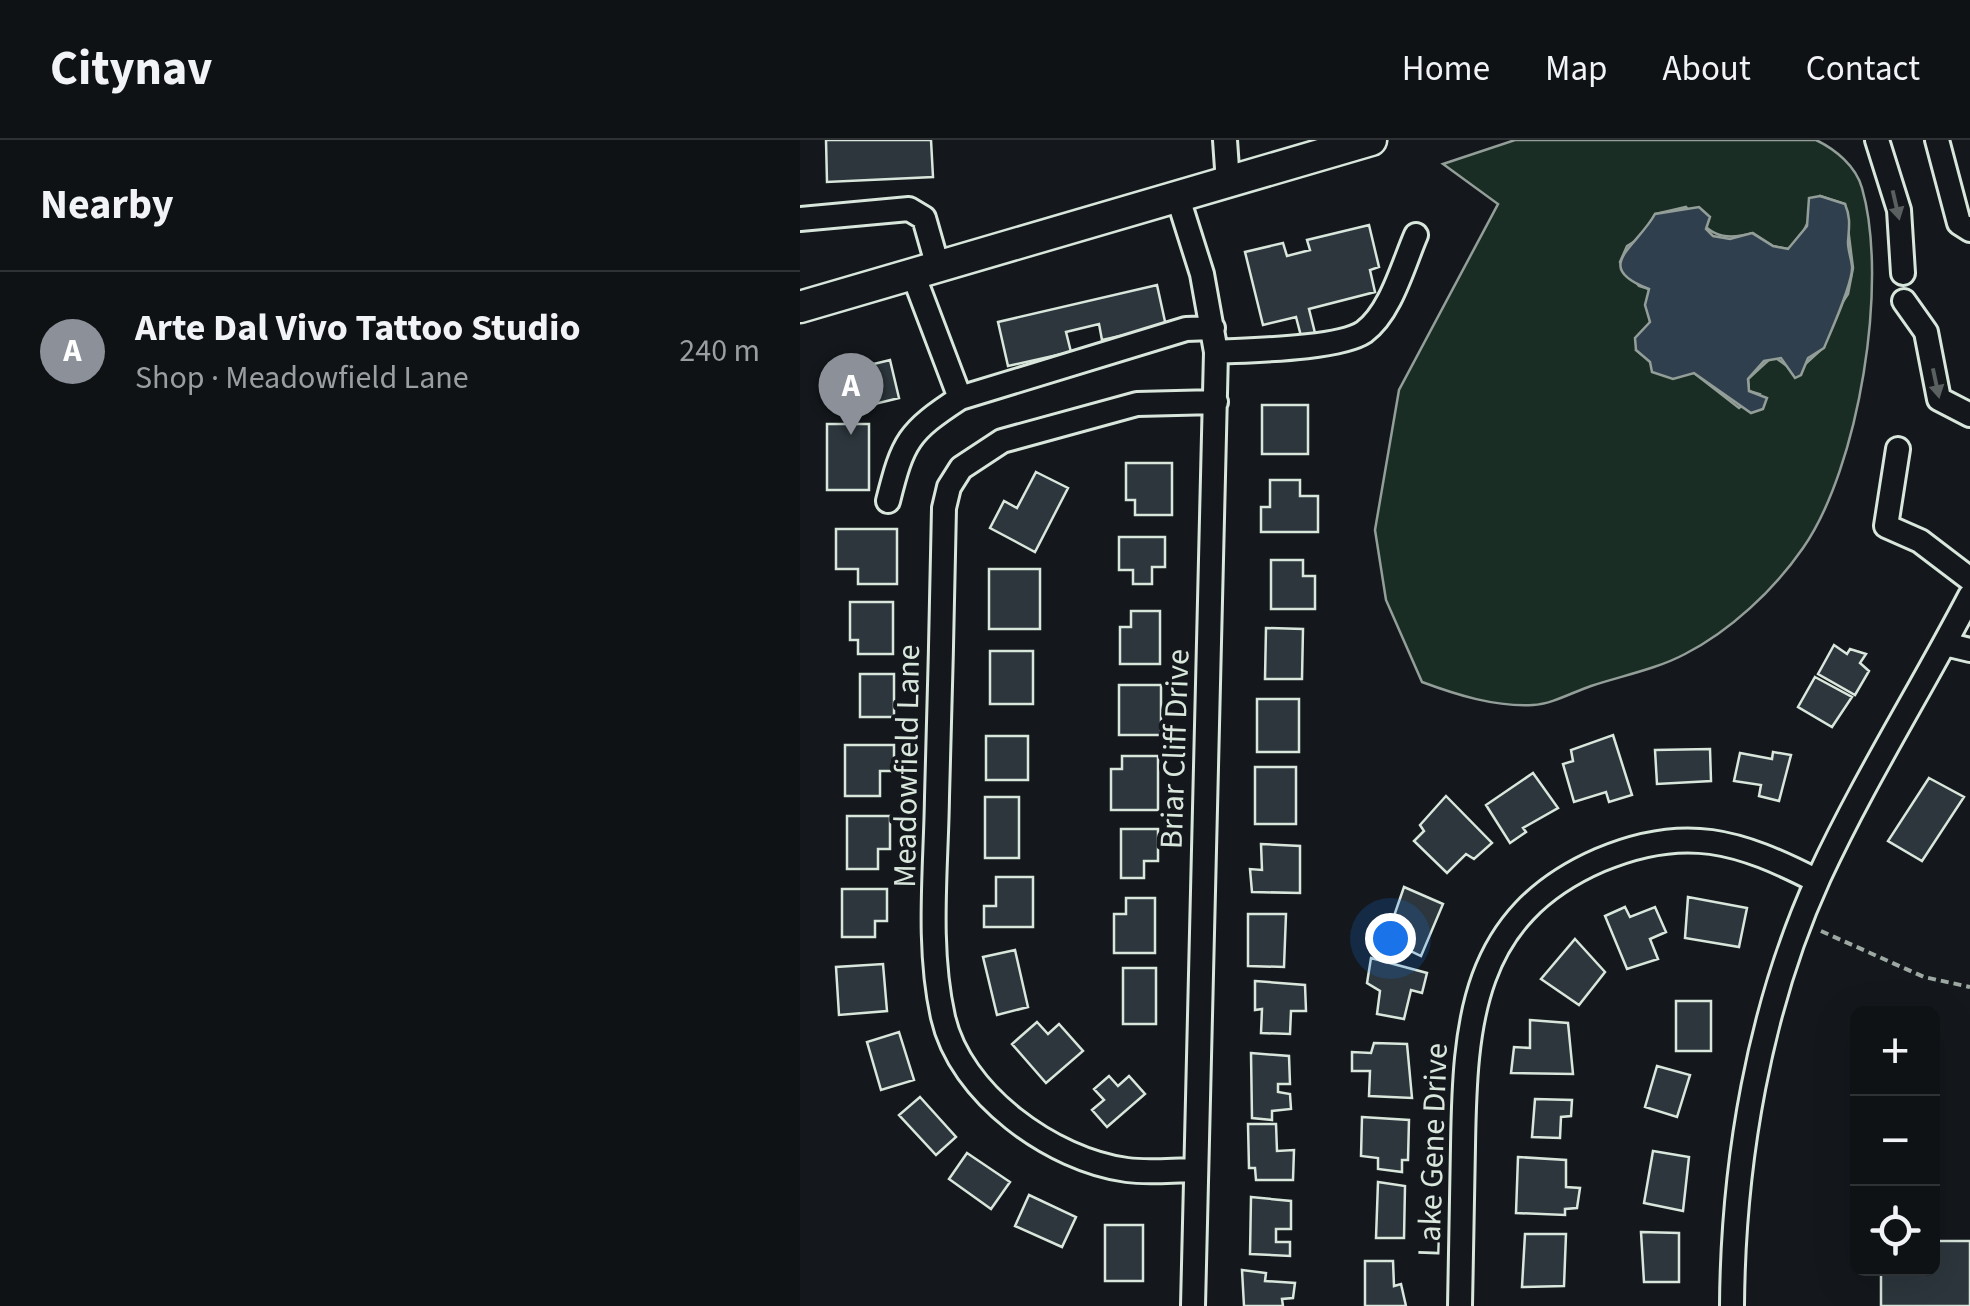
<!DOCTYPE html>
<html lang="en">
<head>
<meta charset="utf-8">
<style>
  body { margin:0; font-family:"Source Sans 3",sans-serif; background:#1d2022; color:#f1f3f6 }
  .controls { position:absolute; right:30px; bottom:30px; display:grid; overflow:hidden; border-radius:15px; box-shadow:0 10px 40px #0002 }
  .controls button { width:90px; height:90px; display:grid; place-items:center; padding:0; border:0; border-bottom:2px solid #2f3234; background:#0f1215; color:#f1f3f6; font:50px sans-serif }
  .you { position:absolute; left:590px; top:798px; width:35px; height:35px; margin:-25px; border:8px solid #fff; border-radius:50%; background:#1a73e8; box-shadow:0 0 0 15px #1a73e833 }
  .badge { display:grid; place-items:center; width:65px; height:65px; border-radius:50%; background:#8c9099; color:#fff; font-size:32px; font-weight:700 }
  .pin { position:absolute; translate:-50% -82px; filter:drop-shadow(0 2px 5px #0008) }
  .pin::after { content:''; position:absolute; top:52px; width:35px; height:30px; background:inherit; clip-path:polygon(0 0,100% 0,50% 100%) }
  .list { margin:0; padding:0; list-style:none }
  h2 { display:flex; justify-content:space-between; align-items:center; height:130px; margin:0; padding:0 40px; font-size:42px }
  h2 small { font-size:32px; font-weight:400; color:#9b9ea0 }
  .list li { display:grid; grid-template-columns:65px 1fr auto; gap:30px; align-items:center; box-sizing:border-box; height:160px; padding:0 40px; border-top:2px solid #2f3234 }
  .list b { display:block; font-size:38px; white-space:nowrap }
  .list p { margin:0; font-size:32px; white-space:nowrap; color:#9b9ea0 }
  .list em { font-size:32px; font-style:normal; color:#9b9ea0 }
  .icon { flex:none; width:55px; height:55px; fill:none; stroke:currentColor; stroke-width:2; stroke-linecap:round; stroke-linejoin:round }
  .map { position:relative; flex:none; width:1170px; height:1166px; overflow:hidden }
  header { display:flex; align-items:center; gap:60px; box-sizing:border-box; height:140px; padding:0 50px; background:#0f1215; border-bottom:2px solid #2f3234 }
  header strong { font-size:48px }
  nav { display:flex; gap:55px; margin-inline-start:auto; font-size:35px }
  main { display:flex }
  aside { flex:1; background:#0f1215 }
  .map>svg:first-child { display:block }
</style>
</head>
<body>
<header>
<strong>Citynav</strong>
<nav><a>Home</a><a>Map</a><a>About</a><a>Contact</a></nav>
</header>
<main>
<aside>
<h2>Nearby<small></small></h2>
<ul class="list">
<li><span class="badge">A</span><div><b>Arte Dal Vivo Tattoo Studio</b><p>Shop · Meadowfield Lane</p></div><em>240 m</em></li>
</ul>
</aside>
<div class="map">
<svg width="1170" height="1166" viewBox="0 0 1170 1166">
  <rect width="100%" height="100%" fill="#14181c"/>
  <path fill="#1a2d24" stroke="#939e99" stroke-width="2.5" fill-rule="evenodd" d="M715 0H1016C1035 9 1056 26 1062 48 1089 142 1059 328 1003 408 974 450 930 491 885 514 857 529 821 536 791 546 773 552 752 564 733 565 695 567 657 555 622 542L586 460 575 390 599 250 698 64 643 24ZM1020 56 1045 64 1053 128 1048 154 1034 175 1024 207 1002 227 987 226 973 216 948 239 949 251 959 254 939 268 894 233C873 234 852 224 836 210L850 182 849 149 839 146 820 122 827 106 843 96 855 74 886 67C909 92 918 103 953 93L973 106 988 109 1000 99Z"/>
  <path fill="#2f3f4d" stroke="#939e99" stroke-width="2.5" d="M1020 56 1045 64C1051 78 1049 87 1048 102 1048 111 1051 117 1052 126 1054 141 1031 191 1024 208L1008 218 1001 235 995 238 981 218 964 221 948 239 949 251 967 258 963 269 951 273 894 233 873 239 852 232 850 222 836 210 835 198 850 182 845 165 849 149C791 127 836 108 855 74L899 67 910 77 906 89 913 96 930 99 952 93 973 106 988 109 1007 86 1009 58Z"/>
  <path fill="#2c363c" stroke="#d8e6dc" stroke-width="2.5" d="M26 0H131L133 37 27 42Z
    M569 85 579 127 570 130 575 152 509 169 515 193 501 196 496 177 463 185 445 112 483 103 487 116 510 110 507 100Z
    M357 145 366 186 302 200 299 184 266 192 271 212 208 226 198 182Z
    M90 220 99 258 46 271 37 233Z
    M462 265H508V314H462Z
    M27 284H69V350H27Z
    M326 323H372V375H335V360H326Z
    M236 332 268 348 235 412 190 388 204 361 217 368Z
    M470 340H500V356H518V392H461V367H470Z
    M36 389H97V444H58V429H36Z
    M319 397H365V427H352V444H333V430H319Z
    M471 420H503V436H515V469H471Z
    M189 429H240V489H189Z
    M50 462H93V514H58V500H50Z
    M331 471H360V524H320V487H331Z
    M466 488 503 489 502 539H465Z
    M1034 505 1047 514 1050 509 1066 514 1060 523 1069 531 1055 555 1018 534Z
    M190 511H233V564H190Z
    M60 534H94V577H60Z
    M1015 537 1052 557 1032 587 998 567Z
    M319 545H361V595H319Z
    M457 559H499V612H457Z
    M813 595 832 655 809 662 806 652 774 662 763 624 773 621 771 610Z
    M186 596H228V640H186Z
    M45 605H94V631H80V656H45Z
    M910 609 911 641 857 644 855 610Z
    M973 612 991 615 979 661 959 656 961 645 934 641 940 613 972 619Z
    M322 616H358V670H311V629H322Z
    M455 627H496V684H455Z
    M733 633 758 668 723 688 726 692 710 703 686 665Z
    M1129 638 1164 657 1122 721 1088 701Z
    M646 656 692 703 674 719 666 714 647 733 614 701 624 691 620 685Z
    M185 657H219V718H185Z
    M47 676H90V709H78V729H47Z
    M321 689H358V721H344V738H321Z
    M461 704 500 706V753L452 752 450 729 462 730Z
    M196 737H233V787H184V766H196Z
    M604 747 643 764 621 816 586 799Z
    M42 749H87V781H75V797H42Z
    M888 757 947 768 939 807 885 798Z
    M326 758H355V813H314V774H326Z
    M825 767 830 777 855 767 866 792 850 799 858 819 827 829 805 776Z
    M448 774H486L484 827 448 826Z
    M775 799 805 832 779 865 741 839Z
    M215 810 228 867 197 875 183 817Z
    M571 818 627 833 622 853 611 850 604 879 577 874 580 851 567 843Z
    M83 824 87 871 39 875 36 827Z
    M323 828H356V884H323Z
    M455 841 505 845 506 871H491L490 894 461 893 462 869 455 870Z
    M876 861H911V911H876Z
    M730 880 768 883 773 934 711 933 714 907 730 908Z
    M237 882 248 894 259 884 283 911 246 943 212 904Z
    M99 892 114 940 81 950 67 902Z
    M574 903 607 904 612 958 569 956 570 931H552V912L571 913Z
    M451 913 489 916 490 944H478V952L490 954 491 969 472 971V980L452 978Z
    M857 926 890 935 877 977 845 967Z
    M309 936 318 946 329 936 345 954 307 987 292 970 304 960 294 949Z
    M120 957 156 997 136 1015 99 975Z
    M735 959 772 960 771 976 761 977 760 998 732 997Z
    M562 977 609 980 608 1020H602V1032L578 1029V1018L561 1016Z
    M448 984H476L477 1011 494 1010 493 1040H456L455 1028H449Z
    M853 1011 889 1017 883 1071 844 1063Z
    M167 1013 210 1042 191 1069 149 1039Z
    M718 1017 766 1020V1047L780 1048 777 1068 765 1069V1075L716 1073Z
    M578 1042 605 1046 604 1098H576Z
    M229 1055 276 1077 262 1107 215 1086Z
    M451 1057 491 1061V1089H476V1102H490V1116L450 1114Z
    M305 1085H343V1141H305Z
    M841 1092 879 1093V1142H844Z
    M725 1094H766L764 1146 722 1147Z
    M1132 1101H1170V1166H1081V1128H1132Z
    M565 1121H593L594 1146 601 1144 606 1166H565Z
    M442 1130 466 1133 465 1141 495 1143 493 1158 482 1159 483 1166H444Z"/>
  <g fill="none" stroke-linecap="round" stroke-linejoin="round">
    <g stroke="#d8e6dc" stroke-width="28">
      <path id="minor" d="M425 0 428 43
        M1077 0 1099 70 1103 133
        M1137 0 1159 83 1170 90
        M378 58 402 134 416 212 393 1166
        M0 79 109 69 124 78 138 127
        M113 134 160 258 386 189 413 188
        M1104 161 1126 192 1139 259 1170 275
        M416 212C449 210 539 209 564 192 591 172 603 125 616 95
        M1098 309 1086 386 1120 401 1170 439
        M88 361C103 301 108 292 160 258
        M1145 504 1170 510
        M396 1030C373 1030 349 1033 327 1030 252 1020 160 954 143 877 127 806 136 729 137 657 140 561 142 464 144 368L149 347 161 328 202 301 337 264 416 262
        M660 1166C661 1113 662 1060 663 1006 665 883 671 776 800 720 885 684 939 701 1017 741
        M932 1166C933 1023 959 868 1019 737 1064 640 1121 550 1170 456"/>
    </g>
    <g stroke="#d8e6dc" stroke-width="35">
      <path id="major" d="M0 167 571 0"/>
    </g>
    <path stroke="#9da8a2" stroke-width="4" stroke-dasharray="8 5" stroke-linecap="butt" d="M1021 791 1124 837 1170 847"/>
    <use href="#minor" stroke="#14181c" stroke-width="22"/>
    <use href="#major" stroke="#14181c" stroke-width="30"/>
  </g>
  <defs><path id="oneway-solid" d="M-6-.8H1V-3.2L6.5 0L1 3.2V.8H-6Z" transform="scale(2.5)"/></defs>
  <g fill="#59605f">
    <use href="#oneway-solid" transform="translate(1096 65) rotate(77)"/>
    <use href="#oneway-solid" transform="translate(1136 243) rotate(78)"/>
  </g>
  <g text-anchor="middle" stroke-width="8" stroke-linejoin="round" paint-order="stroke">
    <g font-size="32" fill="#d8e6dc" stroke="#14181c">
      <text transform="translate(374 609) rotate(-88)" y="11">Briar Cliff Drive</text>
      <text transform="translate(106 626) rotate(-89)" y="11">Meadowfield Lane</text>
      <text transform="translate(632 1010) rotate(-88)" y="11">Lake Gene Drive</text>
    </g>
  </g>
</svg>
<div class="controls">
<button>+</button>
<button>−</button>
<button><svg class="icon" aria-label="locate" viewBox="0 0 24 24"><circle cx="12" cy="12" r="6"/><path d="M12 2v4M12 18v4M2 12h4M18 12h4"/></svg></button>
</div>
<div class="you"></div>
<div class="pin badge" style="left:51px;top:295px">A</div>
</div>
</main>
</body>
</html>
